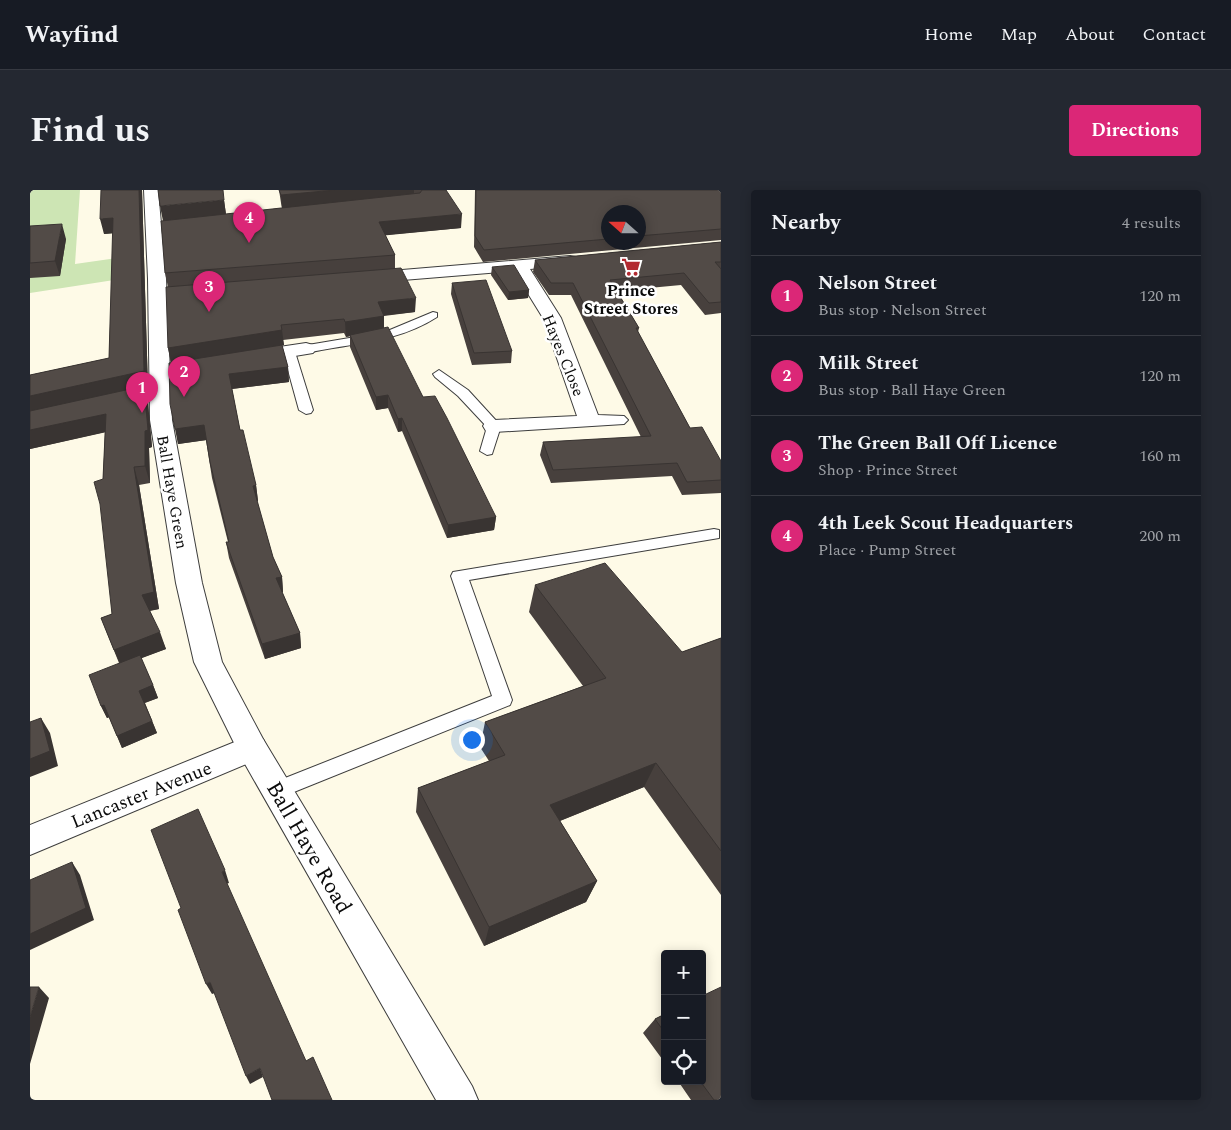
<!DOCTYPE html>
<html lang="en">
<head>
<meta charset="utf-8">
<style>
  body { margin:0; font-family:Spectral,serif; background:#242831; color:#f1f3f6 }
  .controls { position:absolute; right:15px; bottom:15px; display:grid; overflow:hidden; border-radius:5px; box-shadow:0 2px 12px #0003 }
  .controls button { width:45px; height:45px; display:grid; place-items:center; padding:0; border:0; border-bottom:1px solid #363941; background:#171b24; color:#f1f3f6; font:25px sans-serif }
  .compass { position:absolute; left:571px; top:15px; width:45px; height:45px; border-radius:50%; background:#171b24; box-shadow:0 2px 12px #0003; rotate:291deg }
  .you { position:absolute; left:441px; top:549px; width:18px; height:18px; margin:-12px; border:4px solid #fff; border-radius:50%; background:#1a73e8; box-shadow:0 0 0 8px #1a73e833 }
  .badge { display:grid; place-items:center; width:32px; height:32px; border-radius:50%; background:#db2777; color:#fff; font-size:16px; font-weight:700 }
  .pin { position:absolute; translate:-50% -41px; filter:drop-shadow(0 1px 2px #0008) }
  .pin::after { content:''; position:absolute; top:26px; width:18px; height:15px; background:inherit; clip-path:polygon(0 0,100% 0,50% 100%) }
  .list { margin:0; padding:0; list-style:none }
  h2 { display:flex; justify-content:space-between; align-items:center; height:65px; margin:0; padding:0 20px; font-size:21px }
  h2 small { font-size:16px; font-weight:400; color:#9ea1a6 }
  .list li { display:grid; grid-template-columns:32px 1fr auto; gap:15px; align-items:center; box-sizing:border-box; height:80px; padding:0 20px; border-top:1px solid #363941 }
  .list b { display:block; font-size:19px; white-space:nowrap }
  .list p { margin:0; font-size:16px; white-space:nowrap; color:#9ea1a6 }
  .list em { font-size:16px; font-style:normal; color:#9ea1a6 }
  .icon { flex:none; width:28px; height:28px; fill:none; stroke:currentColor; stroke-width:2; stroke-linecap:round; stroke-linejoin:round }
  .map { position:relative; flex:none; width:691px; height:910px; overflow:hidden; border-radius:5px }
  header { display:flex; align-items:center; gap:30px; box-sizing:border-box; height:70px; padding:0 25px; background:#171b24; border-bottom:1px solid #363941 }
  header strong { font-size:24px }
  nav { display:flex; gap:28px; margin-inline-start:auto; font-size:18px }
  .intro { display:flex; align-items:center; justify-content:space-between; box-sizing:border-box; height:120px; padding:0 30px }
  h1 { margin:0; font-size:35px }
  .button { padding:12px 22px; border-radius:5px; background:#db2777; color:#fff; font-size:18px; font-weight:700 }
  main { display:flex; gap:30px; padding:0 30px }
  aside { flex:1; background:#171b24; border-radius:5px; box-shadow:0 2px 12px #0003 }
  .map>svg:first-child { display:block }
</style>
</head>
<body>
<header>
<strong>Wayfind</strong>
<nav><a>Home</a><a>Map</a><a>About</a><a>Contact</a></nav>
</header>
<div class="intro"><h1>Find us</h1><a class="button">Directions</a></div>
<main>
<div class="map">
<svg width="691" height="910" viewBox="0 0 691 910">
  <rect width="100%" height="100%" fill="#fefae7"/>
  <path fill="#cde5b4" d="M0 0H50L45 74 108 65 110 86 0 103Z"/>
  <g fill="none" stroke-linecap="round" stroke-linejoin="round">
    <g stroke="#3d3d3d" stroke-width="2">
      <path id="service" d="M403 122 407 123V127C367 153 322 153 276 163L270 159 272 156 355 142Z
        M259 158 265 162 283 220 281 223 276 224 269 220 253 162Z
        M409 180 438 200 471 236 462 264 457 265 450 261 457 237 428 206 405 187 403 184Z
        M684 339 689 340V348L439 390 482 510 480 515 254 606 247 609 240 606 237 600 240 594 462 506 421 386 423 382Z"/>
    </g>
    <g stroke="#3d3d3d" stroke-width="2">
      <path id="minor" d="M540 66 546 67 548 71 546 75 500 79 531 128 568 225 594 226 598 230 594 234 464 242 456 241 453 236 456 231 464 230 547 226 513 128 484 81 336 93 330 92 327 88 330 84 336 83Z
        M276 153 283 155 286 159 283 163 216 174 209 172 206 168 209 164 216 162Z
        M222 545 233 549 237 558 233 567 0 665V635Z"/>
    </g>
    <g stroke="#3d3d3d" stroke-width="2">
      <path id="tertiary" d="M114 0H128L136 89 142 230 172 393 192 472 233 549 442 896 448 910H406L211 567 164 472 146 393 120 230 118 89Z"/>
    </g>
    <use href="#service" fill="#fff" fill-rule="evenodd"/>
    <use href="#minor" fill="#fff" fill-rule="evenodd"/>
    <use href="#tertiary" fill="#fff" fill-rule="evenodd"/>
  </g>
  <path fill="#47403d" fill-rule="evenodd" d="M71 0H112L118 198H114L118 213 122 257 119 258 120 293 109 295 129 419 120 421 136 459 111 468 123 495 128 508 115 513 127 543 92 558 79 527 77 528 71 516 89 473 71 428 82 424 73 289 75 242 0 259V185L79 168 83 43 74 44Z
    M249 0H416L431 38 355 45 365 65V79L385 122 354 126V138L393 207 466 327 464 340 417 348 372 241 368 242 358 218 346 220 320 157V146L316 147 314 143 253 150 254 155H252L258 177 259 192 202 199 210 240 226 295 228 311H227L243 367 252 387 253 402H252L270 443 271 458 235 469 199 368 196 352H198L182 288 176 250 148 254 141 173 138 158V97L135 83 133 31 194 10 196 24 252 18 251 13Z
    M445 0H691V50L453 72 444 57ZM578 22H608V52H578Z
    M0 36 36 49 30 86 0 88Z
    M691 52V123L675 125 651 95 587 101 609 138 608 142 660 238 691 271V303L652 305 642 286 521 293 510 265 513 252 611 247 541 105H519L503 82 505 70Z
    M462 77 499 100 498 108 478 110 461 85Z
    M422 93 482 161 481 173 442 175 421 104Z
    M505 395 652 462 691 448V705L614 597 530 631 567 691 556 712 454 756 386 622 388 598 459 571 450 557 455 532 553 496 499 422Z
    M635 824V873L613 843 625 829Z
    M648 891H672L691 910H661Z"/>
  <path fill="#393432" d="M109 0H112L118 198H114L118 213 122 257 119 258 120 293 115 276 114 199 0 225V206L114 181Z
    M305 0H384V5L252 19 251 5Z
    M194 10 196 25 133 31 130 16Z
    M432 24 431 38 349 46V32Z
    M83 28 87 43 74 44 70 29Z
    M32 34 36 49 30 86 25 71Z
    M499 100 498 108 478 110 479 102Z
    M386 108 385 122 348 126V112Z
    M354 126V140L316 147 315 132Z
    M252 140 254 155 141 173 138 158Z
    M258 177 259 192 201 199 199 184Z
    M358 205V218L346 220V207Z
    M76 224 81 241 0 259V240Z
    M372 228V241L368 242V229Z
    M174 235 177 250 148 254 145 239Z
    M104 277 109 295 129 419 117 421 112 405Z
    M226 295 228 311H225L223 296Z
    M466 327 464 340 417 348 418 335Z
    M252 387 253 402 248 404 246 388Z
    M130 442 136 459 91 476 84 460Z
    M270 443 271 458 235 469 232 454Z
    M123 495 128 508 114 513 109 501Z
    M74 515 80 527 77 528 71 516Z
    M11 528 20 543 28 576 0 587V569Z
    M122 531 127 543 92 558 87 546Z
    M626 573 614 597 512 638 520 615Z
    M42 672 50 685 64 730 0 760V744Z
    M195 680 199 693 196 694 192 682Z
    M567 691 556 712 454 756 459 737Z
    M180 792 185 803 182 804 176 794Z
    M9 797 19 808 0 874V827Z
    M230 878 233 887 220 894 216 886Z"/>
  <path fill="#524b47" stroke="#393432" d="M71 0H109L114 181 0 206V185L79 168 83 28 70 29Z
    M128 0H193L194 10 130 16Z
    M249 0H305L251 5Z
    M392 0H416L432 24 349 32 365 65 135 83 131 31 390 3Z
    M446 0H691V39L608 46V22H578V49L454 60 445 46Z
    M32 34 25 71 0 73V36Z
    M691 52V72H685L691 79V112L679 113 654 83 580 90 609 138H606L660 238 672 237 691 271V290L657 292 647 273 523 280 513 252 621 246 543 93H521L505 70Z
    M484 75 499 100 479 102 462 77Z
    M371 78 386 108 348 112 354 126 315 132 314 129 251 135 252 140 138 158 136 97Z
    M456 90 482 161 444 163 422 93Z
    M358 137 393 207 405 206 417 228 466 327 418 335 372 228 368 229 358 205 346 207 320 145Z
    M252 155 258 177 199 184 210 240H213L226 295 223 296 243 367 252 387 246 388 270 443 232 454 196 352H199L180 272 174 235 145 239 140 214 139 173Z
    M114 196 118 240 115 241V276L104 277 124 402 112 405 130 442 84 460 71 428 82 424 70 314 64 292 73 289 76 224 0 240V221Z
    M575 373 652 462 691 448V661L626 573 520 615 567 691 459 737 388 598 475 565 455 532 576 488 505 395Z
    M110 465 123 495 109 501 122 531 87 546 74 515 71 516 59 485Z
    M11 528 20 561 0 569V532Z
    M168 619 195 680 192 682 276 871 283 867 302 910H242L230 878 216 886 180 792 176 794 148 720 151 718 121 640Z
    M42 672 56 718 0 744V690Z
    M0 797H9L0 827Z
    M691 797V910H684L670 891H672V806Z
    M635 824V843L625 829Z"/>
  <defs>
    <g id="supermarket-bare" transform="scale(1.5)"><path d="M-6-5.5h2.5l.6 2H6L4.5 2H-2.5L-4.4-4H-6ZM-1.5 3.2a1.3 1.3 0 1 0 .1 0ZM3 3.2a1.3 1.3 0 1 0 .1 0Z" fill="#b22a30" stroke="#fff" stroke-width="2.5" paint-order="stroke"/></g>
  </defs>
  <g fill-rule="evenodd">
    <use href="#supermarket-bare" x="601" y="77"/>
  </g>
  <g text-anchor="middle" stroke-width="5" stroke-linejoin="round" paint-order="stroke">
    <g font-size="16" font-weight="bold" fill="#0a0a0a" stroke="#fff">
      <text x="601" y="106">Prince<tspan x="601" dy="18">Street Stores</tspan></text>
    </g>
    <g font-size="16" fill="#0a0a0a" stroke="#fff">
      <text transform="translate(534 165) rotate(68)" y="6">Hayes Close</text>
      <text transform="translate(143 302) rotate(80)" y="6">Ball Haye Green</text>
    </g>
    <g font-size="19" fill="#0a0a0a" stroke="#fff">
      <text transform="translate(111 604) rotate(-22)" y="7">Lancaster Avenue</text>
    </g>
    <g font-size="22" fill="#0a0a0a" stroke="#fff">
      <text transform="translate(280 657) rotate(60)" y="8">Ball Haye Road</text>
    </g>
  </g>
</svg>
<div class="controls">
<button>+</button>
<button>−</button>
<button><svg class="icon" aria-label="locate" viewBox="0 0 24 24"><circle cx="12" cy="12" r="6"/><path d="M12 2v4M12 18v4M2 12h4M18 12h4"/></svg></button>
</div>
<svg class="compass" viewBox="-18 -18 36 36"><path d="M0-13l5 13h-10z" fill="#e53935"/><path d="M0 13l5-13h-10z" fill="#9ea1a6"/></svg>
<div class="you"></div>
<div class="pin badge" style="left:112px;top:223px">1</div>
<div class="pin badge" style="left:154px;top:207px">2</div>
<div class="pin badge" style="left:179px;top:122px">3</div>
<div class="pin badge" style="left:219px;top:53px">4</div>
</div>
<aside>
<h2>Nearby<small>4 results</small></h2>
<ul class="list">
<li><span class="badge">1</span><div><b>Nelson Street</b><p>Bus stop · Nelson Street</p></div><em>120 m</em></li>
<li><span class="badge">2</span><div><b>Milk Street</b><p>Bus stop · Ball Haye Green</p></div><em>120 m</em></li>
<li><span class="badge">3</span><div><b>The Green Ball Off Licence</b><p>Shop · Prince Street</p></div><em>160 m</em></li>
<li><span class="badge">4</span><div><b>4th Leek Scout Headquarters</b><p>Place · Pump Street</p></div><em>200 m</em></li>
</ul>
</aside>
</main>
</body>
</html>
